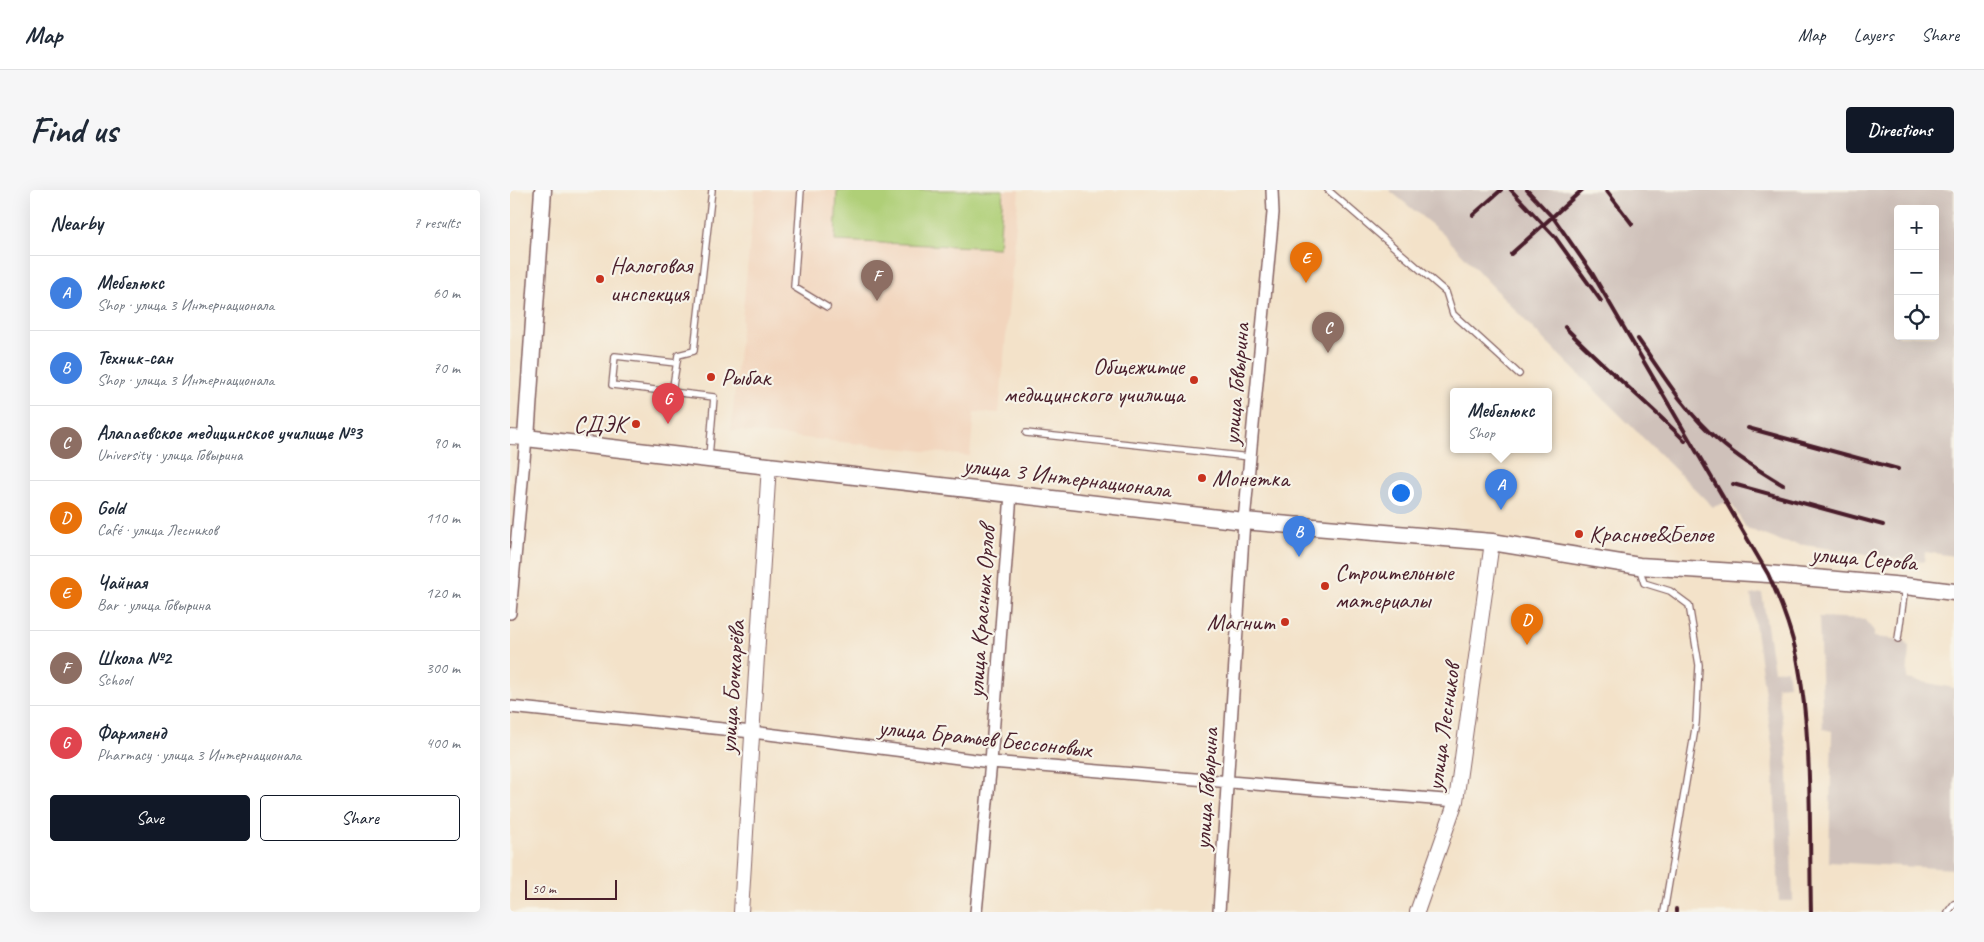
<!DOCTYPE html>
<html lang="en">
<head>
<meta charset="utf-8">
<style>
  body { margin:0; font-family:Caveat,sans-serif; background:#f6f6f7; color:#1f2937 }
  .controls { position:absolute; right:15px; top:15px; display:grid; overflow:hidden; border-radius:5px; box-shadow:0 5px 20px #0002 }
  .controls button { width:45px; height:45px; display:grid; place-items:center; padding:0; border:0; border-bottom:1px solid #e0e1e3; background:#fff; color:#1f2937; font:25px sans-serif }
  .scale { position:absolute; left:15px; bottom:12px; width:92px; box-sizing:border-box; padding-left:5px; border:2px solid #4a1f2b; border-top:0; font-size:14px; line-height:18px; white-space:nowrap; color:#4a1f2b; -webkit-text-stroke:4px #f7f3e8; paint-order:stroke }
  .you { position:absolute; left:890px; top:302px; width:18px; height:18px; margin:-12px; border:4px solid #fff; border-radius:50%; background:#1a73e8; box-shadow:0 0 0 8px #1a73e833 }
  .badge { display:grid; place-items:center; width:32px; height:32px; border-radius:50%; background:#111827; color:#fff; font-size:16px; font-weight:700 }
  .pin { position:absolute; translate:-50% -41px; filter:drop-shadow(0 1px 2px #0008) }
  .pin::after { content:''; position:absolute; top:26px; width:18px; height:15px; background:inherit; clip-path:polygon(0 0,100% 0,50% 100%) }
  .popup { position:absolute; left:940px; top:198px; width:102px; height:65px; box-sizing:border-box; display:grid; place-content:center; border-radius:5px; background:#fff; filter:drop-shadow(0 1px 4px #0005); font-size:16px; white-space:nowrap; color:#747a83 }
  .popup b { font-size:19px; color:#1f2937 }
  .popup::after { content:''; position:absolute; left:50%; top:100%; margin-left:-10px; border:10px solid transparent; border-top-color:#fff }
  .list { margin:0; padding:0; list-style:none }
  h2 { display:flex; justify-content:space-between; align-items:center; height:65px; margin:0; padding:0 20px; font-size:21px }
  h2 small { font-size:16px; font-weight:400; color:#747a83 }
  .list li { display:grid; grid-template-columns:32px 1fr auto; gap:15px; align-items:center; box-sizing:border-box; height:75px; padding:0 20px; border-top:1px solid #e0e1e3 }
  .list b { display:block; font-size:19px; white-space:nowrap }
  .list p { margin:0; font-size:16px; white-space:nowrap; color:#747a83 }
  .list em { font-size:16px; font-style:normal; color:#747a83 }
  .actions { display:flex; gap:10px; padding:15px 20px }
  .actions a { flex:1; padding:11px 0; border:1px solid #111827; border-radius:5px; text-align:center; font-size:18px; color:#111827 }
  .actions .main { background:#111827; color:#fff }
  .icon { flex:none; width:28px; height:28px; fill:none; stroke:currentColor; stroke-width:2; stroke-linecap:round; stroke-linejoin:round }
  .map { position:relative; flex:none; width:1444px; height:722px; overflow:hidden; border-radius:5px }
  header { display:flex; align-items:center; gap:30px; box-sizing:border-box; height:70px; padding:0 25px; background:#fff; border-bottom:1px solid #e0e1e3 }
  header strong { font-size:24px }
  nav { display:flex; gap:28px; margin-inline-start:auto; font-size:18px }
  .intro { display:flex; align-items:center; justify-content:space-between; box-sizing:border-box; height:120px; padding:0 30px }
  h1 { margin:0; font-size:35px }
  .button { padding:12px 22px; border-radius:5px; background:#111827; color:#fff; font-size:18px; font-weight:700 }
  main { display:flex; gap:30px; padding:0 30px }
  aside { flex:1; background:#fff; border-radius:5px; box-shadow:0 5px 20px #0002 }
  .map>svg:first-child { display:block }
</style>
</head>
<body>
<header>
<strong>Map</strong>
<nav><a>Map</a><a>Layers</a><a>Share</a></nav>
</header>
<div class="intro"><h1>Find us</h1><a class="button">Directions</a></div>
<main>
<aside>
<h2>Nearby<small>7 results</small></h2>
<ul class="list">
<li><span class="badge" style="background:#3f7fe0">A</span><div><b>Мебелюкс</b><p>Shop · улица 3 Интернационала</p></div><em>60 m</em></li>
<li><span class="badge" style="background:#3f7fe0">B</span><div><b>Техник-сан</b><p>Shop · улица 3 Интернационала</p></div><em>70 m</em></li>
<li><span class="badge" style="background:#8d6e63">C</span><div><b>Алапаевское медицинское училище №3</b><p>University · улица Говырина</p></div><em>90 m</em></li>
<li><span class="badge" style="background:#e8710a">D</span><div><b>Gold</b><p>Café · улица Лесников</p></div><em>110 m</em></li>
<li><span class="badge" style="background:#e8710a">E</span><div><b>Чайная</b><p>Bar · улица Говырина</p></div><em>120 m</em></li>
<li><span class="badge" style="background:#8d6e63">F</span><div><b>Школа №2</b><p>School</p></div><em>300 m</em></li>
<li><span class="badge" style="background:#e0444e">G</span><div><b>Фармленд</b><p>Pharmacy · улица 3 Интернационала</p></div><em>400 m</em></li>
</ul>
<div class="actions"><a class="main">Save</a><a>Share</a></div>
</aside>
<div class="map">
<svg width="1444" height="722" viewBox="0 0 1444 722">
  <rect width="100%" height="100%" fill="#f7f3e8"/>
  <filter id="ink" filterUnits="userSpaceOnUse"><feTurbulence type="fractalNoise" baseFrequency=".02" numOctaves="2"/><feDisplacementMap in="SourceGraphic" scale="10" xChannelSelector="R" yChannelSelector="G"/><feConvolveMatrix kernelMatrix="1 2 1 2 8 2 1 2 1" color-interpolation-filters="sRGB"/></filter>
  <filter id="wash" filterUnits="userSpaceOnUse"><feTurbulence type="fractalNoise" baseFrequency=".0096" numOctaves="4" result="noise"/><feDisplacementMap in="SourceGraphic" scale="20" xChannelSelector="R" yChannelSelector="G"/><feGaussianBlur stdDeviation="1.12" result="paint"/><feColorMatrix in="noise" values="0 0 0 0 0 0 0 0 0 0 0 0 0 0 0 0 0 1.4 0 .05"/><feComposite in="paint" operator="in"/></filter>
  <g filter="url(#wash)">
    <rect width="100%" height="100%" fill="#f3e2c9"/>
    <path fill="#f2d5bd" d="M245 0H509L489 223 464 222 460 266 221 240Z"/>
    <path fill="#cfc1ba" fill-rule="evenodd" d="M879 0H1444V366L1415 362 1414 372 1273 352 1236 338 1220 311 1203 317 1028 144 932 43ZM1388 19H1425V146H1388Z
      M1252 403 1264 481 1277 479 1279 495 1267 496 1277 562 1283 711H1269L1263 561 1241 405Z
      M1309 427 1354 429 1364 441V447L1394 450 1399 457 1397 489 1444 498V679L1319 672 1322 541 1313 539Z"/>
    <path fill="#afcf77" stroke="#7c7751" d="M327 0H493L489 58 325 51Z"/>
  </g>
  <g filter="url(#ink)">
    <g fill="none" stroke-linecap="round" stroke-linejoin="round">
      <g stroke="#856362" stroke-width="8">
        <path id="service" d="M291 0 284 97 317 117
          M818 0 936 102 943 124 1009 184
          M162 202 102 195 105 166 166 173
          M516 243 740 267
          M199 267 204 207 162 202 168 165 184 161 202 0
          M1129 377 1134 393 1160 401 1179 415 1189 475 1186 533 1154 722
          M1388 449 1395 398
          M1438 722 1444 714"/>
      </g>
      <g stroke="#856362" stroke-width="14">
        <path id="minor" d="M0 423 16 248
          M0 517 242 542 481 572 946 611
          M466 722 481 572 501 304
          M709 722 734 331 763 23 762 0"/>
      </g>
      <g stroke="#856362" stroke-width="16">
        <path id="tertiary" d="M0 247 16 248
          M231 722 259 275
          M907 722 946 611 982 352"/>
      </g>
      <g stroke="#856362" stroke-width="19">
        <path id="secondary" d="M33 0 16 248 734 331 982 352 1129 376 1258 384 1395 396 1444 402"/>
      </g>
      <use href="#service" stroke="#fff" stroke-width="5.5"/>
      <use href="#minor" stroke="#fff" stroke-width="11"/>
      <use href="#tertiary" stroke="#fff" stroke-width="14"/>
      <use href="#secondary" stroke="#fff" stroke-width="16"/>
      <path stroke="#4a1f2b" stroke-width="4" d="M1001 0 1045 47 1091 111
        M1017 0 1045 30 1082 83 1258 384C1270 410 1281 438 1287 467 1303 550 1299 637 1301 722
        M1096 0 1122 34
        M963 25 991 0
        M1001 64 1072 0
        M1055 137C1093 177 1136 211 1175 251
        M1128 149C1152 183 1175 222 1207 249 1227 267 1250 281 1273 295
        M1238 238 1388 279
        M1223 294 1373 335
        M1166 722V719"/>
    </g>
  </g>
  <g fill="#c8321e" stroke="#f7f3e8" stroke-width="2">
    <circle cx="90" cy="89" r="5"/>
    <circle cx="201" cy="187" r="5"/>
    <circle cx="684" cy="190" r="5"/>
    <circle cx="126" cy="234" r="5"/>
    <circle cx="692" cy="288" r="5"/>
    <circle cx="1069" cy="344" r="5"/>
    <circle cx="815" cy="396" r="5"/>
    <circle cx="775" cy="432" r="5"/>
  </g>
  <g text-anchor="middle" stroke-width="4.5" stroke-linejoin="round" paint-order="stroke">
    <g font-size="24" fill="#4a1f2b" stroke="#f7f3e8" text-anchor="start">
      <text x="100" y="83">Налоговая<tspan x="100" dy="28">инспекция</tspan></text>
      <text x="674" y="184" text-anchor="end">Общежитие<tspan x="674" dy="28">медицинского училища</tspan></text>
      <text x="211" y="195">Рыбак</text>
      <text x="116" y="242" text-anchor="end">СДЭК</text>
      <text x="702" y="296">Монетка</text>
      <text x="1079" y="352">Красное&amp;Белое</text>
      <text x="825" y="390">Строительные<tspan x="825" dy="28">материалы</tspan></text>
      <text x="765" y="440" text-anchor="end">Магнит</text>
    </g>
    <g font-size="24" fill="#4a1f2b" stroke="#f7f3e8">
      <text transform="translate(726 194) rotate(-85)" y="8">улица Говырина</text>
      <text transform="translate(557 287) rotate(7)" y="8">улица 3 Интернационала</text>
      <text transform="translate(1354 368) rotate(5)" y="8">улица Серова</text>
      <text transform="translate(471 422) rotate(-86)" y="8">улица Красных Орлов</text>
      <text transform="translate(222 497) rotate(-86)" y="8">улица Бочкарёва</text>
      <text transform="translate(933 537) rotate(-82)" y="8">улица Лесников</text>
      <text transform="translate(475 548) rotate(6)" y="8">улица Братьев Бессоновых</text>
      <text transform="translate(696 599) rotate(-86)" y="8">улица Говырина</text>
    </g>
  </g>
</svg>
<div class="controls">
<button>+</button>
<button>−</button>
<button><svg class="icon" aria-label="locate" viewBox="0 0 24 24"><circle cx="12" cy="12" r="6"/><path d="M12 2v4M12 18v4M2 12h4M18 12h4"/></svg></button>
</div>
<div class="scale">50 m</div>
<div class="you"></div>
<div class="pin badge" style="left:991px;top:320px;background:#3f7fe0">A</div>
<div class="popup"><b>Мебелюкс</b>Shop</div>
<div class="pin badge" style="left:789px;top:367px;background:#3f7fe0">B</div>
<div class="pin badge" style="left:818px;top:163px;background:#8d6e63">C</div>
<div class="pin badge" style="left:1017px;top:455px;background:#e8710a">D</div>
<div class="pin badge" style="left:796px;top:93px;background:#e8710a">E</div>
<div class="pin badge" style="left:367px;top:111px;background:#8d6e63">F</div>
<div class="pin badge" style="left:158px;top:234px;background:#e0444e">G</div>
</div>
</main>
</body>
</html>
